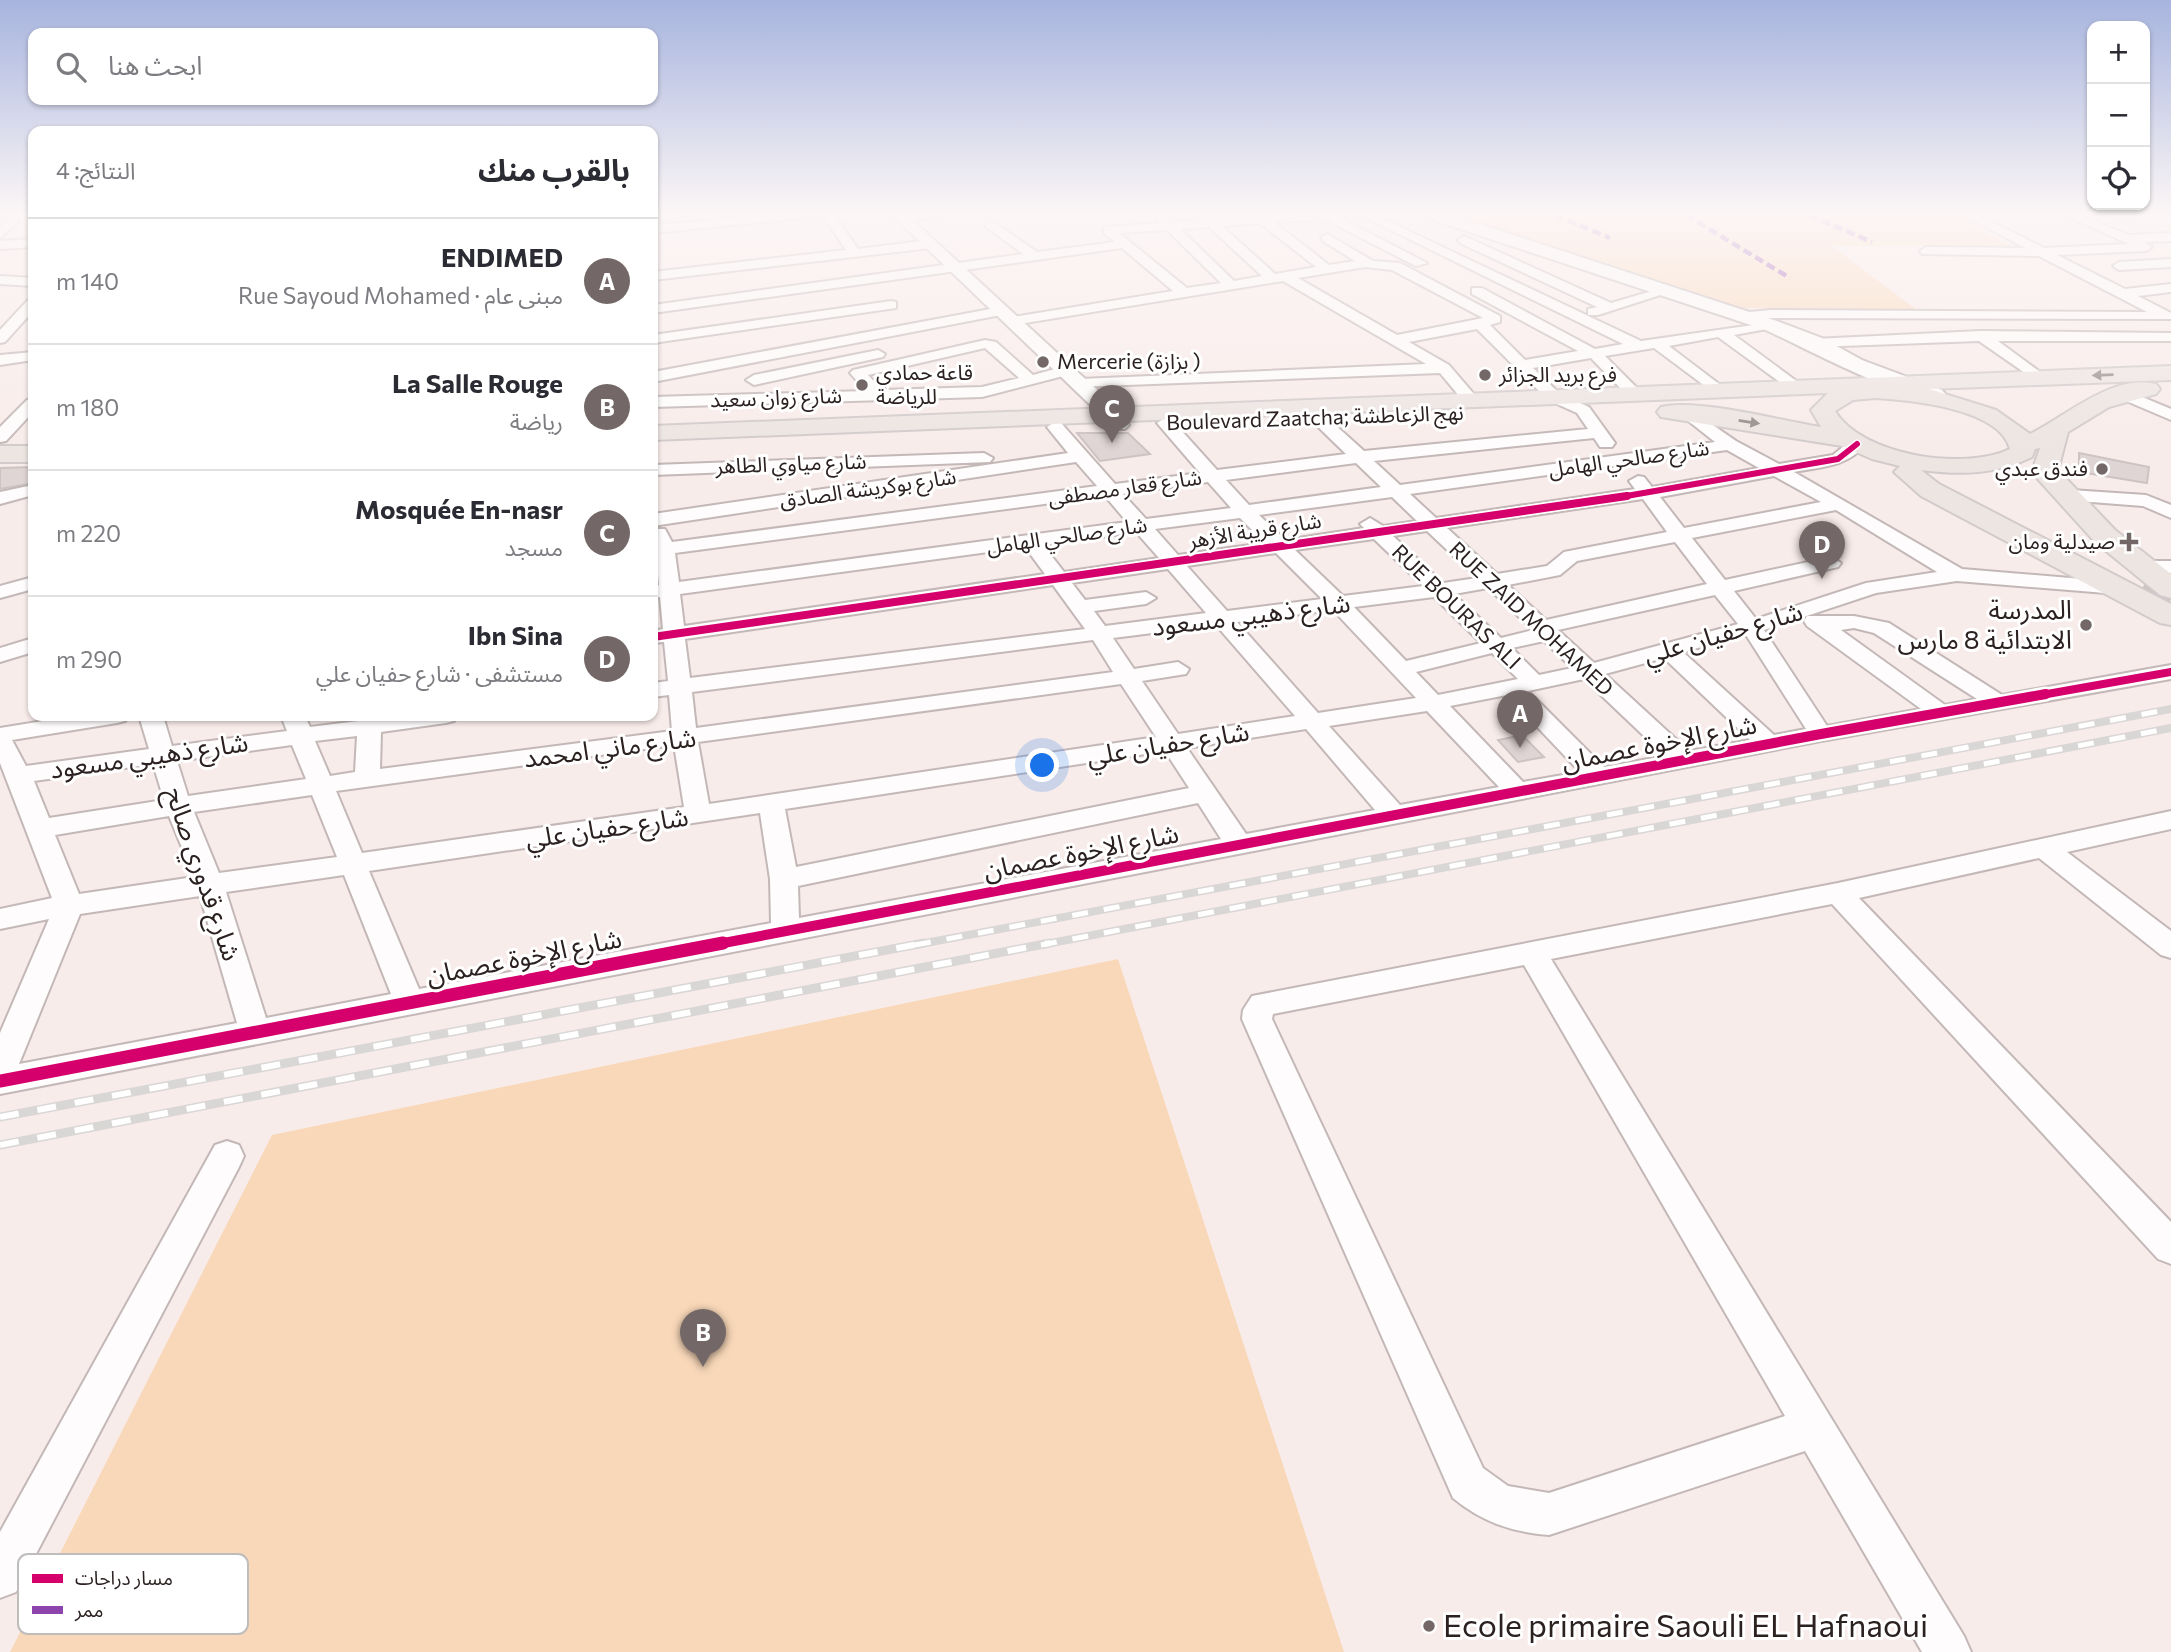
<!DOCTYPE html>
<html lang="ar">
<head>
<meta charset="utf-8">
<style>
  body { margin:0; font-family:Commissioner,"Noto Sans Arabic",sans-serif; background:#f2f2f3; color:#2b2b33; direction:rtl }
  .controls { position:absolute; right:21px; top:21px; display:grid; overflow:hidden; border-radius:14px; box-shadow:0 2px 5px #0004 }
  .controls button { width:63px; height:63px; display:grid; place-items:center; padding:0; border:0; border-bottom:2px solid #e1e1e2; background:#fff; color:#2b2b33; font:35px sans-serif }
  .you { position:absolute; left:1043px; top:766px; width:24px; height:24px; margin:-18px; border:5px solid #fff; border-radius:50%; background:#1a73e8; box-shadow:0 0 0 10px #1a73e833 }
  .badge { display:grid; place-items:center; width:46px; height:46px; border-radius:50%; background:#736867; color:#fff; font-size:23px; font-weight:700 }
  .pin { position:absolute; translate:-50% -58px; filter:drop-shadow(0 2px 4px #0008) }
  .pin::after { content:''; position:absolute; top:37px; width:24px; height:21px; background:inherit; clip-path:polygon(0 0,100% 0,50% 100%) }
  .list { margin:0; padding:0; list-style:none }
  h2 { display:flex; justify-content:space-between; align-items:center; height:91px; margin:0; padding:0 28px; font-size:30px }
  h2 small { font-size:23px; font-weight:400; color:#7c7c81 }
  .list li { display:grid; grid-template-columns:46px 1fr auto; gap:21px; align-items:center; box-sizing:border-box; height:126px; padding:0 28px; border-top:2px solid #e1e1e2 }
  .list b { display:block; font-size:26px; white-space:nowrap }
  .list p { margin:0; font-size:23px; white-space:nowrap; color:#7c7c81 }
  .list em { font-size:23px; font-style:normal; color:#7c7c81 }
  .icon { flex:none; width:38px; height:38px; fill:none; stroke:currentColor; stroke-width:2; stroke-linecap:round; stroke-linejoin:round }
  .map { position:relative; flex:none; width:2171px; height:1652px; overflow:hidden; direction:ltr }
  .search { position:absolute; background:#fff; box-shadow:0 2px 5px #0004; left:28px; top:28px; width:630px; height:77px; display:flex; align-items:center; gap:18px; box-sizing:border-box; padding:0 24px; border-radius:14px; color:#7c7c81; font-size:26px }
  .panel { position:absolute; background:#fff; box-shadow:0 2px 5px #0004; left:28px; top:126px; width:630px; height:595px; border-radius:14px; direction:rtl }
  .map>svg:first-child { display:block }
</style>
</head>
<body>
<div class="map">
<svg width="2171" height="1652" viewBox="0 0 2171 1652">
  <rect width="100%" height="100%" fill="#f8ecea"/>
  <path fill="#f9d8b9" d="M1457 215H1956L2012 247 1832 246 1917 310 1743 308Z
    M1118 959 1344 1652H10L272 1135Z"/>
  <path fill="#dfd5d4" stroke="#cec3c3" stroke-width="2" d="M1077 433H1128L1150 454 1100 461Z
    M2079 453 2149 467 2147 483 2079 472Z
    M33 467V483L0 489V468Z
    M1522 735 1544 757 1518 762 1498 740Z"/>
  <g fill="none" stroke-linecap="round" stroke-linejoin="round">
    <path stroke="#cfc3c2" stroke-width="31" stroke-dasharray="31 15" stroke-linecap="butt" d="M2144 585 2171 599"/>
    <g stroke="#c3b8b7" stroke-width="4">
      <path id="minor" d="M780 215H834L858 249 931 240 937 244 931 248 653 280V272L846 250 823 216 653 233V225Z
        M911 215H947L904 223 898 219Z
        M1161 215 1173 222 1202 220 1199 215H1209L1214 219 1251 215H1335L1427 263 1416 266 1324 219 1274 222 1329 265 1355 261 1323 241 1321 238 1327 234 1373 261 1400 263 1500 316V322L1490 325 1525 360 1578 351 1472 294V288H1482L1595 349 1623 344 1360 215H1375L1641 341 1767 323V329L1734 335 1806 388 1798 393 1792 391 1718 337 1669 346 1723 387 1725 390 1717 395 1654 348 1605 356 1643 394 1635 399 1629 397 1591 358 1533 368 1560 394 1589 407 1615 443 1612 447H1600L1594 438 1374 461 1400 485 1715 442 1682 416V410L1688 408 1736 441 1779 464 1833 455 1851 440H1863L1866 444C1847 467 1821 467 1794 472L1962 569 2118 582 2128 588 2118 594 1957 581 1876 593 1764 630 1827 726 1921 709 1807 626 1804 621 1807 616H1854L1889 623 2002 695 2171 665V679L1821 741 0 1094V1033L49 919 0 929V909L52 898 0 763V728L74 716H129L125 721 117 723 12 740 26 766 149 749 139 716H163L172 746 287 731 281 716H305L310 727 358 721V716H458L454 721 446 723 381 732 380 769 672 731 669 695 653 697V683L668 681 664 642 653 643V631L663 629 660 597 653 598V586L659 585 656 556H653V529H665L672 542 1097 486 1076 462 653 526V514L1068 453 1047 427 1055 422 1061 423 1115 484 1200 473 1157 423 1165 418 1171 419 1217 470 1346 454 1311 420V414H1323L1364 451 1588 429 1577 413 1548 400 1477 329 1409 342 1449 365 1479 400 1471 405 1465 403 1440 373 1074 387 1072 384 1080 379 1426 364 1283 281 1013 325 1006 321 1013 317 1173 291 1122 248 653 313V305L1023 254 986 227 984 224 990 220 1037 252 1115 242 1104 233V227L1160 223 1156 218ZM1260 223 1316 267 1275 274 1222 226ZM1209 227 1262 276 1234 281 1180 229ZM1167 230 1221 283 1187 288 1119 233ZM1365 267 1392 270 1483 318 1397 335 1298 278ZM1727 450 1759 468 1652 487 1644 477 1638 476 1629 481 1635 489 1436 518 1410 494ZM1356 463 1381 487 1249 505 1226 480ZM1774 476 1821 502 1684 528 1660 497ZM1208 482 1231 508 1146 519 1123 494ZM1105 496 1127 522 679 582 675 553ZM1392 497 1417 521 1383 526 1370 518 1360 524 1364 528 1285 540 1259 515ZM1643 499 1667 532 1564 552 1547 566 1497 574 1447 528ZM1836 510 1937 572 1866 583 1756 619 1734 591 1838 567 1841 563 1831 557 1725 580 1692 538ZM1240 518 1265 543 1178 555 1155 529ZM1427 531 1477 578 1443 583 1393 536ZM1136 532 1159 558 1064 572 1043 545ZM1374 539 1423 586 1343 596 1295 550ZM1675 542 1707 584 1546 620 1508 585 1560 575 1577 561ZM1025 547 1045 574 684 626 680 594ZM1276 553 1322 599 1227 611 1187 566ZM1168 569 1206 613 1105 626 1094 611 1146 604 1156 598 1146 592 1085 600 1072 583ZM1053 585 1085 629 690 678 685 639ZM1488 588 1533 630 1501 638 1454 594ZM1715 595 1738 624 1594 663 1558 630ZM1434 597 1481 643 1406 661 1354 607ZM1333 610 1416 698 1318 713 1237 622ZM1216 625 1295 716 1178 734 1142 681 1186 674 1189 669 1178 662 1134 669 1113 638ZM1854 628 1874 633 1977 699 1945 705 1841 630ZM1746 635 1806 729 1774 735 1683 652ZM1093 640 1113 672 696 728 692 692ZM1544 641 1572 668 1539 675 1512 648ZM1492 653 1518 679 1438 695 1416 672ZM1664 658 1750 740 1689 751 1605 674ZM1584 679 1665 756 1604 767 1528 691ZM1121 684 1156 737 709 804 698 742ZM1507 695 1580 772 1523 782 1450 706ZM1427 711 1499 787 1400 805 1329 726ZM1306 729 1375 810 1246 834 1187 748ZM357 736 355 772 330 776 315 741ZM292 745 306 779 188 796 177 761ZM674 745 684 807 362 853 336 791ZM1165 751 1189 788 796 867 785 809ZM153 764 164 800 49 818 34 781ZM312 795 337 857 219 873 194 812ZM1198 803 1221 839 799 918 798 886ZM760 813 770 879 771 923 419 989 369 871ZM169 816 194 877 79 894 55 835ZM344 875 391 994 266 1018 226 892ZM200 896 237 1023 19 1064 80 914Z
        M1964 215H1978L2044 248 2129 244 2064 215H2079L2129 235 2171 233V241L2144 242 2152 247 2146 251 2057 255 2125 289 2171 284V292L2138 296 2171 313V319L1771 318 1738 321 1731 317 1738 313 1771 310 2147 312 2039 256 1922 254 1920 251 1926 247 2025 248Z
        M9 219 19 221 0 238V227Z
        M1464 236 1611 303 1669 286 1676 290 1598 315H1588V309L1597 307 1460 243 1458 240Z
        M33 239V247L0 249V241Z
        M2171 259V267L2119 270 2113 266 2119 262Z
        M0 276 33 278V286L0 284Z
        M33 299V311L5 342 0 343V330L28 300Z
        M891 301 896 302V308L653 343V335Z
        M1001 307 1008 311 1006 314 653 382V372Z
        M1980 331 2171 333V341H1998L2043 374 2046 377 2038 382 1979 341 1814 347 1807 343 1814 339Z
        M985 340 996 342 1033 375 1066 366 1074 371 1071 374 982 397 653 407V397L866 391 850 373 853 370ZM985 348 1019 378 982 387 882 390 868 375Z
        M878 350 885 354 883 357 754 385 746 380 754 375Z
        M33 352V360L0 365V355Z
        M2123 389 2171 409V420L2117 397V391Z
        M33 398V412L6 441 0 442V427L27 400Z
        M984 453 993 458 990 462 653 475V465Z
        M33 485V495L0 504V492Z
        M2071 490 2146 495 2171 505V518L2143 506 2065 500 2062 496 2065 492Z
        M2141 561H2171V573L2134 571 2131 567Z
        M33 577V589L0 598V586Z
        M33 638V652L0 662V648Z
        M2171 811V829L2067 852 2171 931V958L2161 955 2039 858 1859 898 2171 1222V1264L2158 1259 1832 904 1551 959 1964 1636 1971 1652H1922L1805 1451 1549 1535C1512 1532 1482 1522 1453 1498L1242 1019 1243 1010 1252 996 1838 883ZM1524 965 1785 1416 1549 1493 1508 1486 1483 1468 1272 1019 1273 1014Z
        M227 1141 239 1145 244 1156 239 1167 16 1592 0 1598V1532L215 1145Z"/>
    </g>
    <g stroke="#c3b8b7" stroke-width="4">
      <path id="tertiary" d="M892 215H907L1120 411 1129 425 1125 429H1111L1104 418Z"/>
    </g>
    <g stroke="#c3b8b7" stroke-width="4">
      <path id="secondary" d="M1428 215H1452L1777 321 1822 338 1862 360 1942 390 1946 395 1942 400C1914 407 1796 343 1763 329L1430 219Z"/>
    </g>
    <g stroke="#d2cbcb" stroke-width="4">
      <path id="primary" d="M2171 366V380L1929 389 1996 410 2030 434C2065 417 2113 373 2156 384L2160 389 2156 394 2109 407 2068 432 2058 470 2115 530 2171 574V598L2160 595 2095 542 2036 477 2032 471 2040 448 2035 449 2032 457C1996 475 1960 475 1921 470L1939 484 2171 604V625L2160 623 1921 496 1894 472 1900 466 1872 459 1842 446 1661 417 1657 412 1661 407C1697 398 1781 421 1821 427L1811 410 1828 393 653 440V426ZM1875 398C1909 400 2000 408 2010 449 1965 471 1862 456 1835 411L1853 400Z
        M0 446H33V462H0Z"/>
    </g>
    <use href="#minor" fill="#fefcfc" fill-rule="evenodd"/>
    <use href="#tertiary" fill="#fefcfc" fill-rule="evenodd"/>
    <use href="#secondary" fill="#fefcfc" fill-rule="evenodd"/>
    <use href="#primary" fill="#ede5e2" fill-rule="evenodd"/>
    <g stroke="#d9d6d6" stroke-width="8">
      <path id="rail-far1" d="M915 945 2171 709
        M1041 945 2171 728"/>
    </g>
    <g stroke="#d9d6d6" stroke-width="9">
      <path id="rail" d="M0 1117 924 943
        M0 1145 1050 943"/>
    </g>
    <use href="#rail-far1" stroke="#fff" stroke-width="5" stroke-dasharray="16" stroke-linecap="butt"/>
    <use href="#rail" stroke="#fff" stroke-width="6" stroke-dasharray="19" stroke-linecap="butt"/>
    <path stroke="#8e44ad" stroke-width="4.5" stroke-dasharray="9 4.5" stroke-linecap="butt" d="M1555 215 1610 238
      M1686 215 1790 278
      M1809 215 1872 242"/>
    <g stroke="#fff" stroke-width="9">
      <path id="cycleway-far3" d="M1615 498 1838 459 1857 444"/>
    </g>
    <g stroke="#fff" stroke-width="11">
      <path id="cycleway-far2" d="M653 637 1627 496
        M2036 696 2171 672"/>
    </g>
    <g stroke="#fff" stroke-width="15">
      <path id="cycleway-far1" d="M713 945 1821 734 2046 694"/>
    </g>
    <g stroke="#fff" stroke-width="18">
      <path id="cycleway" d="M0 1081 723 943"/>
    </g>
    <use href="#cycleway-far3" stroke="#d6006c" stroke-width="6"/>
    <use href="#cycleway-far2" stroke="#d6006c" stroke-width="8"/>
    <use href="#cycleway-far1" stroke="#d6006c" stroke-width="10"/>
    <use href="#cycleway" stroke="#d6006c" stroke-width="13"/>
  </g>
  <defs><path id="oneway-solid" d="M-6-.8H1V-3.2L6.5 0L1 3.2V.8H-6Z" transform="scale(1.75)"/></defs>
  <g fill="#968d8b">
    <use href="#oneway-solid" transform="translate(2103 375) rotate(178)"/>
    <use href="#oneway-solid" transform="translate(1749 422) rotate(9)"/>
  </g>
  <linearGradient id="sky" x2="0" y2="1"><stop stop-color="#a7b4de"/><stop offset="0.48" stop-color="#fcf6f6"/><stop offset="1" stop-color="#fcf6f6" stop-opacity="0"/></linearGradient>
  <rect width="2171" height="446" fill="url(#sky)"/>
  <g fill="#736867" stroke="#fff" stroke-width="2.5">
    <circle cx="1043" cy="362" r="7"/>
    <circle cx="1485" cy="375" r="7"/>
    <circle cx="862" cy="385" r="7"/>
    <circle cx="2102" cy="469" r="7"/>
    <path d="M2125.5 531.5h7v7h7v7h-7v7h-7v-7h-7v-7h7z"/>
    <circle cx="2086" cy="625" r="7"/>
    <circle cx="1429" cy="1626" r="7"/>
  </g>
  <g text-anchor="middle" stroke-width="6" stroke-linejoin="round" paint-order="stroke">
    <g font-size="21" fill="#2b2120" stroke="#fff" text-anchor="start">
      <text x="1057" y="369">Mercerie (بزازة )</text>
      <text x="876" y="380">قاعة حمادي<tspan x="876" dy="24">للرياضة</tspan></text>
      <text x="1499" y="382">فرع بريد الجزائر</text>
      <text x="2088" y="476" text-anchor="end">فندق عبدي</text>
      <text x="2115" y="549" text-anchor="end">صيدلية ومان</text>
    </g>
    <g font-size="21" fill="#2b2120" stroke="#fff">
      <text transform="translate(776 398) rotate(-2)" y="7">شارع زوان سعيد</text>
      <text transform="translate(1315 418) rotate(-2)" y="7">Boulevard Zaatcha; نهج الزعاطشة</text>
      <text transform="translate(1629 459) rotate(-8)" y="7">شارع صالحي الهامل</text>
      <text transform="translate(791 464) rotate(-2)" y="7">شارع مياوي الطاهر</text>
      <text transform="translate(1125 488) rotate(-8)" y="7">شارع قعار مصطفى</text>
      <text transform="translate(868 489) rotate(-8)" y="7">شارع بوكريشة الصادق</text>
      <text transform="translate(1255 531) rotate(-9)" y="7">شارع قريبة الأزهر</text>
      <text transform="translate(1067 536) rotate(-8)" y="7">شارع صالحي الهامل</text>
      <text transform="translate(1456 607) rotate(44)" y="7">RUE BOURAS ALI</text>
      <text transform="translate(1531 619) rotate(43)" y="7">RUE ZAID MOHAMED</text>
    </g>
    <g font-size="26" fill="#2b2120" stroke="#fff" text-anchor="end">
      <text x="2072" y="619">المدرسة<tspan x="2072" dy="30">الابتدائية 8 مارس</tspan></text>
    </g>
    <g font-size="26" fill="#2b2120" stroke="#fff">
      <text transform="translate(1251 615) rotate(-7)" y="9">شارع ذهيبي مسعود</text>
      <text transform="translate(1723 633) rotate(-16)" y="9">شارع حفيان علي</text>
      <text transform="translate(1659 743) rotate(-11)" y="9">شارع الإخوة عصمان</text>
      <text transform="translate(1168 744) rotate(-9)" y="9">شارع حفيان علي</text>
      <text transform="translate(610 748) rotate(-7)" y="9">شارع ماني امحمد</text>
      <text transform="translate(149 756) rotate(-8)" y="9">شارع ذهيبي مسعود</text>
      <text transform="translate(607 828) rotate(-8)" y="9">شارع حفيان علي</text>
      <text transform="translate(1081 852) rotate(-11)" y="9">شارع الإخوة عصمان</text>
      <text transform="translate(203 874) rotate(71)" y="9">شارع قدوري صالح</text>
      <text transform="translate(524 957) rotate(-11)" y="9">شارع الإخوة عصمان</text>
    </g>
    <g font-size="32" fill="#2b2120" stroke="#fff" text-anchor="start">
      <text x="1443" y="1637">Ecole primaire Saouli EL Hafnaoui</text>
    </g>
  </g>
  <rect x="18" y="1554" width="230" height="80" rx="10" fill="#fff" stroke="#bfbcbc" stroke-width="2"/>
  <rect x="32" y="1574" width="31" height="9" fill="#d6006c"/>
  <rect x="32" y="1606" width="31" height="8" fill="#8e44ad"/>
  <g font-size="19" fill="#2b2120">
    <text x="75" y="1585">مسار دراجات</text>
    <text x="75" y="1617">ممر</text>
  </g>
</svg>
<div class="controls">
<button>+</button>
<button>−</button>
<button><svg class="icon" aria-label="locate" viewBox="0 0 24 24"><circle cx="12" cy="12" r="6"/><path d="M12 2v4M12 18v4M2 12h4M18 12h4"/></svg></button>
</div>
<div class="you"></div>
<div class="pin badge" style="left:1520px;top:748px">A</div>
<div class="pin badge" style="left:703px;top:1367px">B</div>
<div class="pin badge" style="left:1112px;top:443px">C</div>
<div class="pin badge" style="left:1822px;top:579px">D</div>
<div class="search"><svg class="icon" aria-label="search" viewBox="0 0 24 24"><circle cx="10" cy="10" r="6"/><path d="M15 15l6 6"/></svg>ابحث هنا</div>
<section class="panel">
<h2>بالقرب منك<small>النتائج: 4</small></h2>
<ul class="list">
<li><span class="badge">A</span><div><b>ENDIMED</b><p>مبنى عام · Rue Sayoud Mohamed</p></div><em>140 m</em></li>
<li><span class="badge">B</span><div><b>La Salle Rouge</b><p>رياضة</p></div><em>180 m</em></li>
<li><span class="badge">C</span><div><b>Mosquée En-nasr</b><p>مسجد</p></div><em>220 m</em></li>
<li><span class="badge">D</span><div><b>Ibn Sina</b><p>مستشفى · شارع حفيان علي</p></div><em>290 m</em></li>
</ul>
</section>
</div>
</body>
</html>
